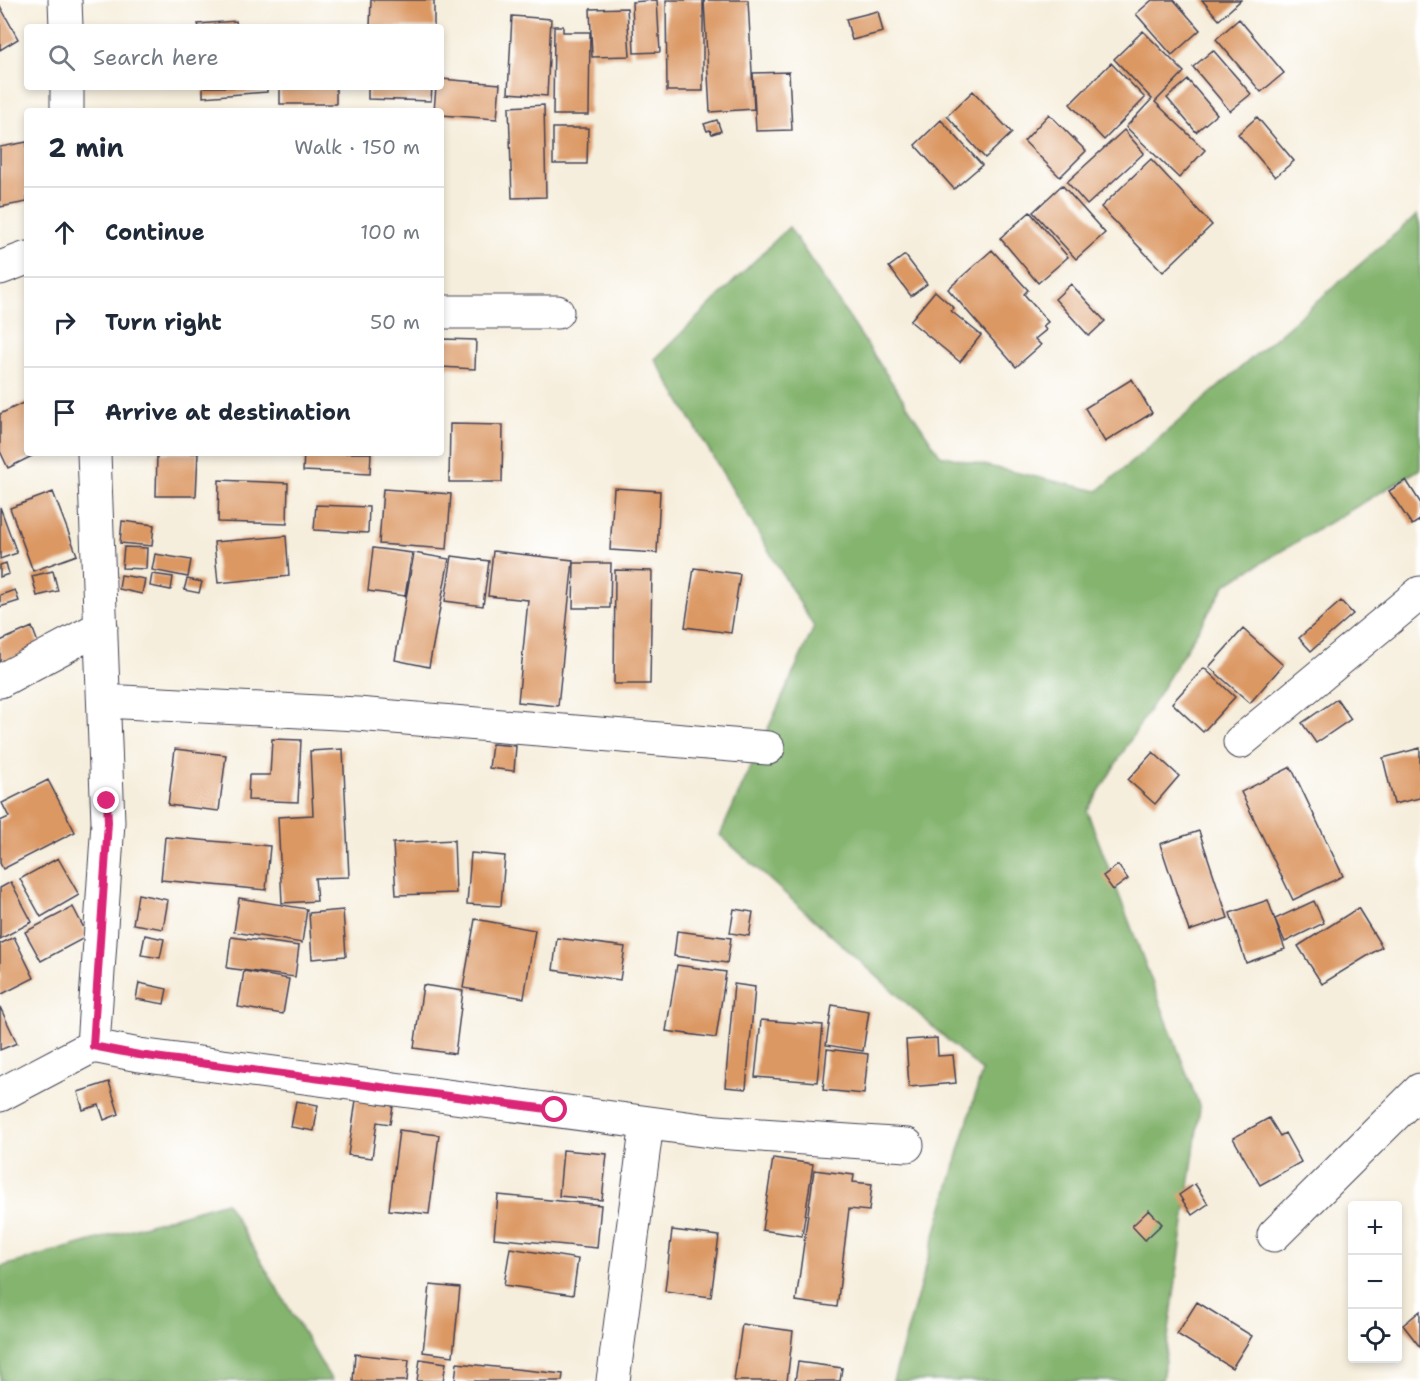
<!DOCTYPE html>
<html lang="en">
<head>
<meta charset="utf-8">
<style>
  body { margin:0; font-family:"Shantell Sans",sans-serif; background:#f6f6f7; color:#1f2937 }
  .controls { position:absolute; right:18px; bottom:18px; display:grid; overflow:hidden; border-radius:6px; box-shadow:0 3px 9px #0003 }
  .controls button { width:54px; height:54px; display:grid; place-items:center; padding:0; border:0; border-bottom:2px solid #e0e1e3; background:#fff; color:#1f2937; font:30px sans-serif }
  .stop { position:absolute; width:18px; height:18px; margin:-14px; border:4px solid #db2777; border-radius:50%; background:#fff }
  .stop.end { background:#db2777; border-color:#fff; box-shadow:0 2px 6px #0008 }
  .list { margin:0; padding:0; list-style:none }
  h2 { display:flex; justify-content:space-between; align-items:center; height:78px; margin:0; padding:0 24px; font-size:26px }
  h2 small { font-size:20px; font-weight:400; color:#747a83 }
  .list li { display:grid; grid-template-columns:39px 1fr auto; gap:18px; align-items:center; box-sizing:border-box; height:90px; padding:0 24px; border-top:2px solid #e0e1e3 }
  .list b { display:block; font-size:22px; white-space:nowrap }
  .list em { font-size:20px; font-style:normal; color:#747a83 }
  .icon { flex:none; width:33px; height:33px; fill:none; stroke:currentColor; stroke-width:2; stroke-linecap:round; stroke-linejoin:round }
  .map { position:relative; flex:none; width:1420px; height:1381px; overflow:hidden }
  .search { position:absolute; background:#fff; box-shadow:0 3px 9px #0003; left:24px; top:24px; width:420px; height:66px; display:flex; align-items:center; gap:15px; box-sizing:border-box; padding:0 21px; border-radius:6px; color:#747a83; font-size:22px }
  .panel { position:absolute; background:#fff; box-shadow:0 3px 9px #0003; left:24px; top:108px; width:420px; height:348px; border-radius:6px }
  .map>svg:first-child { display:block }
</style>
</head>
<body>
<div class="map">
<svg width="1420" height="1381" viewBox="0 0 1420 1381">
  <rect width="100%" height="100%" fill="#fff"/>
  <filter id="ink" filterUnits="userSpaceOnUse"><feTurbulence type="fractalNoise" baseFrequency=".0167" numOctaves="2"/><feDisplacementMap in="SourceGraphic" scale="12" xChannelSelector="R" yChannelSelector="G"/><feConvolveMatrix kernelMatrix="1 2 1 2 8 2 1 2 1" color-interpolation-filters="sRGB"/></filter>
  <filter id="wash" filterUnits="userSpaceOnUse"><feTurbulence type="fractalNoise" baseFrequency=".008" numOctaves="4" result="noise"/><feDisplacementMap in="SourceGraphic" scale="24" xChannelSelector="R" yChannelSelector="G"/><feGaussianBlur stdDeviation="1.35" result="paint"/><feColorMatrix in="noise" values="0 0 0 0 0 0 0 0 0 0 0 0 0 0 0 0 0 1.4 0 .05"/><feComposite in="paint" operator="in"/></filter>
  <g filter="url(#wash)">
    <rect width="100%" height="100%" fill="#f6eedc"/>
    <path fill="#84b46e" stroke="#536b54" stroke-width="1.5" d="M1417 215 1420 227V469L1226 584 1087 811 1200 1108 1162 1381H893L982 1071 720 835 814 627 655 359 789 227 940 455 1098 491Z
      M226 1202 332 1381H0V1267Z"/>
    <g id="blocks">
      <path fill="#db9863" d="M371 0H434V27H370Z
        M657 0 660 52 634 53 632 2Z
        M666 0H703V91H667Z
        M704 0H748L754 109 710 112Z
        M1152 0H1174L1200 30 1172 55 1136 14Z
        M1202 0H1241L1219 20Z
        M0 6 18 39 0 50Z
        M627 8 630 56 592 57 590 9Z
        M878 11 883 32 852 40 846 19Z
        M512 16 551 19 547 96 508 93Z
        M1239 19 1284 73 1261 92 1216 39Z
        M236 21 237 27H199L198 24Z
        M554 26H563V32H590L589 115H553Z
        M1143 31 1184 72 1155 102 1205 150 1179 178 1126 127 1152 99 1114 59Z
        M1213 50 1251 94 1230 111 1193 67Z
        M1111 63 1145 98 1104 140 1070 104Z
        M789 72 792 130 756 131 753 73Z
        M441 79 500 84 497 119 441 115V111H434L436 87H441Z
        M1188 80 1217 114 1196 132 1167 98Z
        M203 87H267V92L203 97Z
        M280 87H336V104H280Z
        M368 87H432L431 101 368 99Z
        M973 91 1012 133 985 158 947 116Z
        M544 105 546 197 512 198 509 107Z
        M1049 114 1086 151 1060 177 1024 141Z
        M1257 117 1294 161 1275 177 1238 134Z
        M717 120 721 131 712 134 710 130 707 131 704 124Z
        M941 120 982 165 954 189 915 145Z
        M553 128H588L587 164H553Z
        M1124 130 1144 153 1087 205 1067 182Z
        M27 142V202L0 207V147Z
        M1151 159 1212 225 1163 272 1101 207Z
        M1062 185 1105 233 1076 259 1033 212Z
        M1030 212 1068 257 1038 283 1000 238Z
        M992 250 1028 290 1024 294 1048 322 1043 326 1046 330 1035 339 1041 345 1016 367 948 289Z
        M905 255 927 284 911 296 889 267Z
        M1071 284 1105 321 1089 336 1055 299Z
        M935 291 954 308 951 311 981 335 960 362 910 321Z
        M443 339 476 340 475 369 441 367Z
        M1132 379 1152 413 1105 442 1085 408Z
        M27 401V453H38L8 468 0 451V414Z
        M450 424 503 425 502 482H449Z
        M157 453H198L196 496H156Z
        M304 453H371L370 474 303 471Z
        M219 480 288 483 287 524 218 522Z
        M1406 480 1420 502V520L1412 525 1389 491Z
        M614 488 660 491 657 553 610 550Z
        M383 489 451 494 447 549 379 544Z
        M53 492 77 555 33 571 10 508Z
        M316 505 369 507 368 533 314 530Z
        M0 507 17 553 0 559Z
        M122 521 154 525 152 546 120 543Z
        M286 536 289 576 218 583 214 542Z
        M124 547 147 548 146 569 122 568Z
        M373 548 412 553 405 596 368 591Z
        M493 551 573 560 558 706 518 702 528 600 488 596Z
        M414 553 449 559 429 667 395 660Z
        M155 554 191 560 188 577 152 570Z
        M452 556 489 561 483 606 445 601Z
        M6 563 9 574 0 577V565Z
        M574 563H611L610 608H573Z
        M694 568 740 574 731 633 685 627Z
        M615 570 652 571 650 684H614Z
        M53 571 58 591 37 596 32 576Z
        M152 574 173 577 171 590 150 586Z
        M121 575 145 579 142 594 119 589Z
        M187 579 202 582 199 593 184 590Z
        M15 590 19 601 0 607V595Z
        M1341 601 1353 614 1311 651 1299 638Z
        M32 627 40 648 0 666V641Z
        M1243 629 1283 665 1250 703 1209 667Z
        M1204 668 1235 697 1203 732 1172 703Z
        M1337 699 1351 719 1316 743 1302 723Z
        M272 739 301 740 298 802 248 800 249 775H270Z
        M492 744 516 746 514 771 489 768Z
        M1420 748V798L1394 804 1383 758Z
        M175 749 226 755 219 811 168 805Z
        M343 749 349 877 315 878 317 901 282 903 278 817 313 815 310 751Z
        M1153 752 1179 776 1155 804 1128 780Z
        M1291 767 1343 876 1293 900 1241 792Z
        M48 780 75 832 3 869 0 863V821L9 817 2 803Z
        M1199 831 1228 918 1189 931 1160 844Z
        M165 837 270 846 266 890 161 880Z
        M454 840 456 893 396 895 393 843Z
        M471 853 505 856 501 906 467 904Z
        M58 858 79 895 41 917 20 879Z
        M1118 865 1128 879 1113 890 1103 876Z
        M11 882 32 922 0 939V888Z
        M138 894 168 900 163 929 133 924Z
        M239 898 307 909 302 943 234 932Z
        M1268 900 1285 949 1246 963 1230 913Z
        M1314 901 1324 923 1285 942 1275 919Z
        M73 907 88 936 41 961 25 932Z
        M1358 908 1382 947 1322 984 1298 946Z
        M734 909 753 912 749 936 730 933Z
        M343 910 346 956 312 959 309 913Z
        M475 919 535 930 524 998 463 988Z
        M677 931 731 938 727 963 674 956Z
        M145 935 164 939 160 958 141 955Z
        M14 937 34 978 0 995V944Z
        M231 937 299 946 295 977 227 968Z
        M557 938 625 947 620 980 553 970Z
        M677 965 726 972 716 1038 666 1031Z
        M244 971 289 979 283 1014 238 1007Z
        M139 983 167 989 164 1004 136 999Z
        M734 984 755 987 746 1089 725 1087Z
        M423 985 463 991 455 1054 414 1048Z
        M832 1005 869 1011 863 1051 826 1045Z
        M0 1007 17 1043 0 1050Z
        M761 1020 823 1025 817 1082 755 1077Z
        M937 1038 938 1056 953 1055 956 1083 909 1087 906 1040Z
        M827 1049 868 1054 864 1094 823 1090Z
        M109 1082 119 1114 104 1120 99 1105 83 1110 78 1092Z
        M356 1100 393 1106 390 1124 377 1122 372 1158 348 1155Z
        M296 1101 318 1105 314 1131 291 1127Z
        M1269 1118 1280 1136 1285 1133 1301 1162 1260 1185 1233 1138Z
        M399 1130 439 1135 429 1214 389 1210Z
        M563 1150 607 1154 602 1200 559 1196Z
        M773 1158 813 1164 802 1236 762 1230Z
        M814 1170 854 1175 853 1182 872 1184 869 1211 849 1209 837 1307 796 1301Z
        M1195 1184 1208 1204 1192 1215 1179 1195Z
        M498 1195 601 1205 597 1248 494 1238Z
        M1149 1210 1162 1224 1145 1240 1132 1226Z
        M672 1230 719 1236 711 1297 665 1291Z
        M510 1248 578 1259 573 1295 504 1285Z
        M430 1285 460 1288 453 1356 423 1352Z
        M1197 1302 1252 1336 1232 1368 1177 1334Z
        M1420 1311V1347L1403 1325Z
        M742 1324 793 1331 787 1381H734Z
        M355 1354 409 1360 407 1381H353Z
        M420 1359 446 1363 443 1381H417Z
        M798 1362 842 1368 840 1381H795Z
        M457 1363 563 1374 562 1381H455Z"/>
    </g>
  </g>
  <g filter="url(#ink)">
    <use href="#blocks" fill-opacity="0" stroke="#424153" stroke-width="1.5"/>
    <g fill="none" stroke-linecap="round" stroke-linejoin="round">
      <g stroke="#424153" stroke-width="35">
        <path id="minor" d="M65 0 66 27
          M67 87V111
          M0 268 27 258
          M441 312H557
          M0 681 101 627
          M104 701 357 714 768 748
          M1240 742 1420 593
          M93 1046 139 1055 717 1132 907 1145
          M0 1095 93 1046 108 822 94 453
          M1274 1235 1420 1090
          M613 1381 647 1123"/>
      </g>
      <use href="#minor" stroke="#fff" stroke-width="33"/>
    </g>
  </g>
  <g fill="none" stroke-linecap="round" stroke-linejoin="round" filter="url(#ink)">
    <path stroke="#db2777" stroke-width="8" d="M107 801 108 822 93 1046 139 1055 555 1110"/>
  </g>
</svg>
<div class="controls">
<button>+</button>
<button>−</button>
<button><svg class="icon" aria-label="locate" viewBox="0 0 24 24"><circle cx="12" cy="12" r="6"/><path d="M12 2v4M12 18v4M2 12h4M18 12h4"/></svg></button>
</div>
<div class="stop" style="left:555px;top:1110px"></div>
<div class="stop end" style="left:107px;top:801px"></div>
<div class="search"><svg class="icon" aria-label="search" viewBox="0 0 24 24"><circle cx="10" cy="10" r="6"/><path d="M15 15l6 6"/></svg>Search here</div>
<section class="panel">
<h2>2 min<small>Walk · 150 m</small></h2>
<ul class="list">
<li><svg class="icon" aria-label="ahead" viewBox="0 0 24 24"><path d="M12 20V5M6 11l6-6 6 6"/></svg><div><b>Continue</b></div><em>100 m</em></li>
<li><svg class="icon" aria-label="right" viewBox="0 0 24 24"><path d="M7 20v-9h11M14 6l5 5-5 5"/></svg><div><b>Turn right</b></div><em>50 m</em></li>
<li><svg class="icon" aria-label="arrive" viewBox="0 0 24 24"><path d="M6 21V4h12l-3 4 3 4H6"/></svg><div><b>Arrive at destination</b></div></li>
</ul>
</section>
</div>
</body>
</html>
